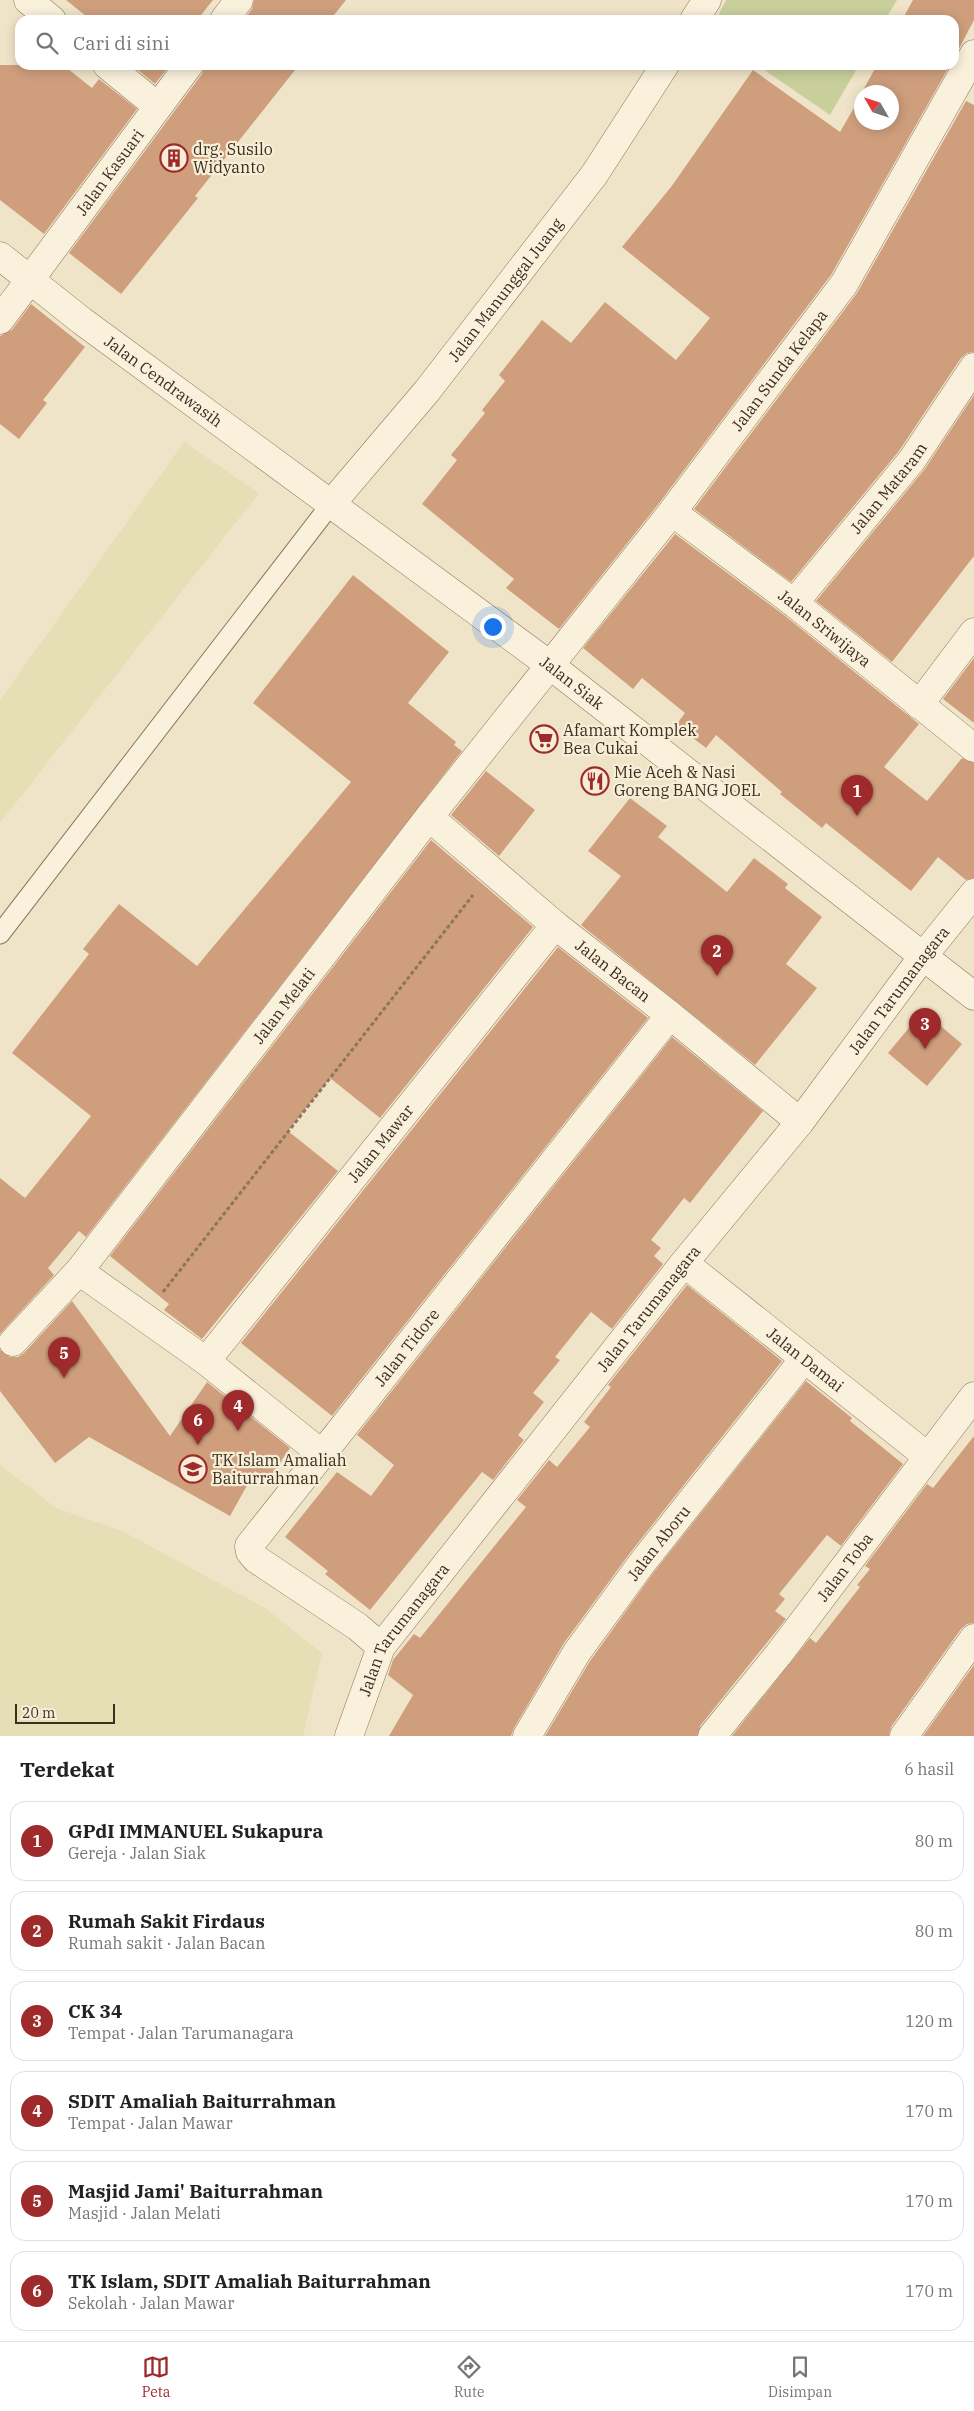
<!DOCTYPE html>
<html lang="id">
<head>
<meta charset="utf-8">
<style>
  body { margin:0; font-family:"IBM Plex Serif",serif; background:#f2f2f2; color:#222 }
  .compass { position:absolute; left:854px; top:85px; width:45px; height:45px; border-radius:50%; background:#fff; box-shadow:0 2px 12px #0003; rotate:309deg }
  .scale { position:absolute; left:15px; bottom:12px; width:100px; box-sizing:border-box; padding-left:5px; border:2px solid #3d2e20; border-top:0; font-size:14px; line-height:18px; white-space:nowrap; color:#3d2e20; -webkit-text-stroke:4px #f7eed8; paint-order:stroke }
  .you { position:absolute; left:492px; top:626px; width:18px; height:18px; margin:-12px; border:4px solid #fff; border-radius:50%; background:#1a73e8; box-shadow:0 0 0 8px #1a73e833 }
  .badge { display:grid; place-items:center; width:32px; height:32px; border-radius:50%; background:#9e2a2b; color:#fff; font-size:16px; font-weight:700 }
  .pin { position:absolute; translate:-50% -41px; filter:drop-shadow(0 1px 2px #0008) }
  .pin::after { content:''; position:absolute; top:26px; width:18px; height:15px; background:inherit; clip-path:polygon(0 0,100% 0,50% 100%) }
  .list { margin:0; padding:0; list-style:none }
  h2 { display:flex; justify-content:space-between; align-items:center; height:65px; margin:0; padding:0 20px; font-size:21px }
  h2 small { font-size:16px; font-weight:400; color:#767676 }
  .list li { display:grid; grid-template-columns:32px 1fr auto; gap:15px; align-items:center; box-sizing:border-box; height:80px; margin:0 10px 10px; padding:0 10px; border:1px solid #e0e0e0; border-radius:15px }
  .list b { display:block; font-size:19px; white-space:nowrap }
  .list p { margin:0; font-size:16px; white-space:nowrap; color:#767676 }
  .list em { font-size:16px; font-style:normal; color:#767676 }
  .icon { flex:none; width:28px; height:28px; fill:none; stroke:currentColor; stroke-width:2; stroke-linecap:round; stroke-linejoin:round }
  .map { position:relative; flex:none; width:974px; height:1736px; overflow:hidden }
  .search { position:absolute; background:#fff; box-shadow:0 2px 12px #0003; left:15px; right:15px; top:15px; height:55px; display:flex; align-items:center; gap:12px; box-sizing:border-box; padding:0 18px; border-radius:15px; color:#767676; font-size:19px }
  .sheet { height:605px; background:#fff }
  nav { display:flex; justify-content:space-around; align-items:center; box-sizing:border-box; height:70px; border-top:1px solid #e0e0e0; background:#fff; font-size:14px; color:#767676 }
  nav a { display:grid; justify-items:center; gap:2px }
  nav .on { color:#9e2a2b }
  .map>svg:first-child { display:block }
</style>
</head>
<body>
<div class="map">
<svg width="974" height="1736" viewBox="0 0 974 1736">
  <rect width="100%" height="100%" fill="#f0e4c8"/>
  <path fill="#e6deb5" d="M184 442 259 493 0 823V700Z
    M0 1465 56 1508 122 1531 265 1608 322 1653 303 1736H0Z"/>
  <path fill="#c9cf9b" d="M726 0H897L885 20H716Z
    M757 65H859L830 115Z"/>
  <path fill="#cf9f7d" d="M66 0H213L197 20H91Z
    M254 0H346L330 20H247L245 18 252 9Z
    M913 0H974V20L954 58V20H902Z
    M0 65H63L92 88 99 79 137 109 44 234 0 200Z
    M132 65H170L155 84Z
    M204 65H299L195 196 198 198 121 294 69 253 202 74Z
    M877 65H950L831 275 660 502 559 629 506 588 514 579 422 504 457 460 451 455 485 413 482 410 505 381 499 375 542 320 571 343 605 302 676 360 710 318 622 247 671 187 753 70 840 132 862 94V122H892V92H862Z
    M966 101 974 105V352L967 353 961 358 899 451 791 582 694 509 857 293Z
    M31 304 85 347 43 400 47 403 19 439 0 424V336L12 330Z
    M974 395V556L892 662 816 601 924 470Z
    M675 534 784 615 919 724 884 767 927 801 962 758 974 763V878L966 880 938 857 911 891 826 823 822 828 780 794 782 792 716 735 706 748 676 725 685 713 642 678 633 689 583 648Z
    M353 575 449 652 408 703 456 742 454 745 462 751 86 1237 79 1231 48 1268 54 1275 0 1334V1178L25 1198 91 1116 12 1053 89 954 83 949 119 904 197 966 351 782 253 703Z
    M974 658V723L943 699Z
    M486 771 535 810 499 856 451 815Z
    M630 798 667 826 658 837 727 892 754 858 788 884 785 888 822 917 786 964 817 988 755 1065 581 925 621 876 588 851Z
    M431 840 533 927 380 1118 330 1078 288 1131 338 1171 202 1339 164 1310 169 1304 110 1256Z
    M558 947 648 1018 332 1416 241 1343Z
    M923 1011 962 1044 927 1086 888 1053Z
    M672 1037 763 1111 690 1203 684 1198 651 1240 661 1248 654 1256 663 1264 612 1329 591 1312 555 1357 560 1360 533 1393 544 1402 518 1435 524 1440 493 1480 482 1472 370 1610 325 1574 328 1571 285 1537 337 1472 371 1496 394 1465 357 1435Z
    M687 1285 782 1361 630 1553 564 1643 514 1728 511 1736H389L413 1695 388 1675 393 1660 414 1634 420 1638 526 1507 517 1500 549 1460 557 1467 590 1427 584 1422 611 1387 608 1385Z
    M72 1301 170 1436 207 1382 290 1448 268 1480 255 1471 230 1516 89 1437 55 1463 0 1391V1350L10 1357H18L24 1353Z
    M806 1381 852 1418 850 1421 903 1464 841 1546 827 1535 779 1594 785 1599 775 1611 786 1619 700 1726 697 1736H545L590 1661 654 1572Z
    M974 1436V1623L967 1624 961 1629 891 1727 889 1736H732L810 1638 816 1643 860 1587 857 1585 870 1569 865 1566 927 1484 933 1488Z
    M974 1665V1736H923Z"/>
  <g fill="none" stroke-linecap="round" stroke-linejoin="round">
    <g stroke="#8d765c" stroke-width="21">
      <path id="service" d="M0 934 331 504"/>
    </g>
    <g stroke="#8d765c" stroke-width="29">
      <g id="minor">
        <path d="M28 0 52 20"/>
        <path d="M224 20 239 0"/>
        <path d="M107 65 157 106"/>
        <path id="s1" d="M0 320 189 65"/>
        <path id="s2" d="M331 504 551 666 974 996"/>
        <path id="s3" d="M672 512 794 603 974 748"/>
        <path id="s4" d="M794 603 912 460 974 367"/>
        <path d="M919 705 974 632"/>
        <path id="s5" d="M429 817 555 925 670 1015 800 1122"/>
        <path id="s6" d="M684 1263 927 1456"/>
        <path d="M79 1271 206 1361 322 1454"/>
        <path id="s7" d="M13 1342 79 1271 429 817 672 512 844 284 974 54"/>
        <path id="s8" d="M206 1361 555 925"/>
        <path id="s9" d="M381 1647 358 1627 256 1559 250 1552 249 1546 670 1015"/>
        <path id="s10" d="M349 1736 381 1647 684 1263 800 1122 924 955 974 893"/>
        <path id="s11" d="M527 1736 577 1652 642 1563 804 1359"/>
        <path id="s12" d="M712 1736 778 1655 974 1396"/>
        <path d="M904 1736 974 1638"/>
      </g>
    </g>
    <g stroke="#8d765c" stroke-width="29">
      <g id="tertiary">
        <path d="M694 20 707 0"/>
        <path id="s13" d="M0 256 82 321 331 504 427 391 594 175 665 65"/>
      </g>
    </g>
    <path stroke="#8d765c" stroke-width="3" stroke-dasharray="4 2.5" stroke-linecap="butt" d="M163 1292 473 895"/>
    <use href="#service" stroke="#faf1dc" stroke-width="19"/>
    <use href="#minor" stroke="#faf1dc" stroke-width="28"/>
    <use href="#tertiary" stroke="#faf1dc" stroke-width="28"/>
  </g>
  <defs>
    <g id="building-ring" transform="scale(1.4375)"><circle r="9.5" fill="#f7eed8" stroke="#9e2a2b" stroke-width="1.5"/><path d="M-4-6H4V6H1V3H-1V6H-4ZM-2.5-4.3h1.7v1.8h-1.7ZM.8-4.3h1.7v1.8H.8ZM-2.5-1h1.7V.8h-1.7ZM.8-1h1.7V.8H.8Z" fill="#9e2a2b"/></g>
    <g id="supermarket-ring" transform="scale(1.4375)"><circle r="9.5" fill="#f7eed8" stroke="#9e2a2b" stroke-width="1.5"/><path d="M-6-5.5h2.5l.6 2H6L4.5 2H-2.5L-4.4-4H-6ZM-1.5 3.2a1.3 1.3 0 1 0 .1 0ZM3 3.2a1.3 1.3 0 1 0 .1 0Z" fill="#9e2a2b"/></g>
    <g id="restaurant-ring" transform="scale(1.4375)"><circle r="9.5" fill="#f7eed8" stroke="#9e2a2b" stroke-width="1.5"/><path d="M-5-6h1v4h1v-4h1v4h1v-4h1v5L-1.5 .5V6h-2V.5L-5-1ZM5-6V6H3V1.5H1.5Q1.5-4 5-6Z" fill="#9e2a2b"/></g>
    <g id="school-ring" transform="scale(1.4375)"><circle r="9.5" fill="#f7eed8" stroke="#9e2a2b" stroke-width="1.5"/><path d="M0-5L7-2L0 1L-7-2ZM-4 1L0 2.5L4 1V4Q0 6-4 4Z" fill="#9e2a2b"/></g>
  </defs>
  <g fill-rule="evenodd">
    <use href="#building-ring" x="174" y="158"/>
    <use href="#supermarket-ring" x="544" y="739"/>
    <use href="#restaurant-ring" x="595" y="781"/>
    <use href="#school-ring" x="193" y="1469"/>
  </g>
  <g text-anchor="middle" stroke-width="4.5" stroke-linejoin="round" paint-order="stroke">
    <g font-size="16" fill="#3d2e20" stroke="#f7eed8" text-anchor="start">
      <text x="193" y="155">drg. Susilo<tspan x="193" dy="18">Widyanto</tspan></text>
      <text x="563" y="736">Afamart Komplek<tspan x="563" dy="18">Bea Cukai</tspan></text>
      <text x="614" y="778">Mie Aceh &amp; Nasi<tspan x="614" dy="18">Goreng BANG JOEL</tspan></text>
      <text x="212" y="1466">TK Islam Amaliah<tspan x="212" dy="18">Baiturrahman</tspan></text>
    </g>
    <g font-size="16" fill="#3d2e20" stroke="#f7eed8">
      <text dy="6" stroke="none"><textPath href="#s1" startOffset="184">Jalan Kasuari</textPath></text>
      <text dy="6" stroke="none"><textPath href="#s13" startOffset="690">Jalan Manunggal Juang</textPath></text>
      <text dy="6" stroke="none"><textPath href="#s7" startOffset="1238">Jalan Sunda Kelapa</textPath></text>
      <text dy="6" stroke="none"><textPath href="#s13" startOffset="206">Jalan Cendrawasih</textPath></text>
      <text dy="6" stroke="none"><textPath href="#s4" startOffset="149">Jalan Mataram</textPath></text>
      <text dy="6" stroke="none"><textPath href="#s3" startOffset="192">Jalan Sriwijaya</textPath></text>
      <text dy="6" stroke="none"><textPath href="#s2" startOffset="300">Jalan Siak</textPath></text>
      <text dy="6" stroke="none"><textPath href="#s5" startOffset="240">Jalan Bacan</textPath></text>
      <text dy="6" stroke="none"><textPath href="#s10" startOffset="931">Jalan Tarumanagara</textPath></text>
      <text dy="6" stroke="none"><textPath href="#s7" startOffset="432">Jalan Melati</textPath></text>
      <text dy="6" stroke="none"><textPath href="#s8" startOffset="279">Jalan Mawar</textPath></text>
      <text dy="6" stroke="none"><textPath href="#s10" startOffset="526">Jalan Tarumanagara</textPath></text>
      <text dy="6" stroke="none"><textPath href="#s9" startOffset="422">Jalan Tidore</textPath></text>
      <text dy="6" stroke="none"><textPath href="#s6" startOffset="155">Jalan Damai</textPath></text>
      <text dy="6" stroke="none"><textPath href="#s11" startOffset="234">Jalan Aboru</textPath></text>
      <text dy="6" stroke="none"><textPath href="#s12" startOffset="215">Jalan Toba</textPath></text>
      <text dy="6" stroke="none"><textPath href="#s10" startOffset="121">Jalan Tarumanagara</textPath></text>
    </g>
  </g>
</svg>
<svg class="compass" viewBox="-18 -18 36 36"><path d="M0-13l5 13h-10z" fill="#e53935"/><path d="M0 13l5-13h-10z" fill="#767676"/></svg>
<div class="scale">20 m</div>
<div class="you"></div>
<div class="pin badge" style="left:857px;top:816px">1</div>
<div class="pin badge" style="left:717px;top:976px">2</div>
<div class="pin badge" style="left:925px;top:1049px">3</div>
<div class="pin badge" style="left:238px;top:1431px">4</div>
<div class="pin badge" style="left:64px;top:1378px">5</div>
<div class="pin badge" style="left:198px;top:1445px">6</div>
<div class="search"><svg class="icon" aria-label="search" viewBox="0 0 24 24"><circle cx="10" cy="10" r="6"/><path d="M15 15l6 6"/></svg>Cari di sini</div>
</div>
<section class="sheet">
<h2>Terdekat<small>6 hasil</small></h2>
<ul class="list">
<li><span class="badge">1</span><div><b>GPdI IMMANUEL Sukapura</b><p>Gereja · Jalan Siak</p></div><em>80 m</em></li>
<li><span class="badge">2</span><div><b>Rumah Sakit Firdaus</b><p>Rumah sakit · Jalan Bacan</p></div><em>80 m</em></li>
<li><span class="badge">3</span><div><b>CK 34</b><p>Tempat · Jalan Tarumanagara</p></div><em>120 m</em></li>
<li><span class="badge">4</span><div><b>SDIT Amaliah Baiturrahman</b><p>Tempat · Jalan Mawar</p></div><em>170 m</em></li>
<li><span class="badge">5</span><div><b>Masjid Jami' Baiturrahman</b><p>Masjid · Jalan Melati</p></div><em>170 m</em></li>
<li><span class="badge">6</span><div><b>TK Islam, SDIT Amaliah Baiturrahman</b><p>Sekolah · Jalan Mawar</p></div><em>170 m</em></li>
</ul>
</section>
<nav>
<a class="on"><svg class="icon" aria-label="map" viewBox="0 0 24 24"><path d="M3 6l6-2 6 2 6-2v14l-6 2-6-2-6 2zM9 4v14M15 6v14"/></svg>Peta</a>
<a><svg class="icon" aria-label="directions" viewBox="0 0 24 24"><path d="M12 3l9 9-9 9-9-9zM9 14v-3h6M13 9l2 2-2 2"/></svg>Rute</a>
<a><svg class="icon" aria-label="saved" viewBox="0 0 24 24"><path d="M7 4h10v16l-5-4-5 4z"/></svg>Disimpan</a>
</nav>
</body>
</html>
